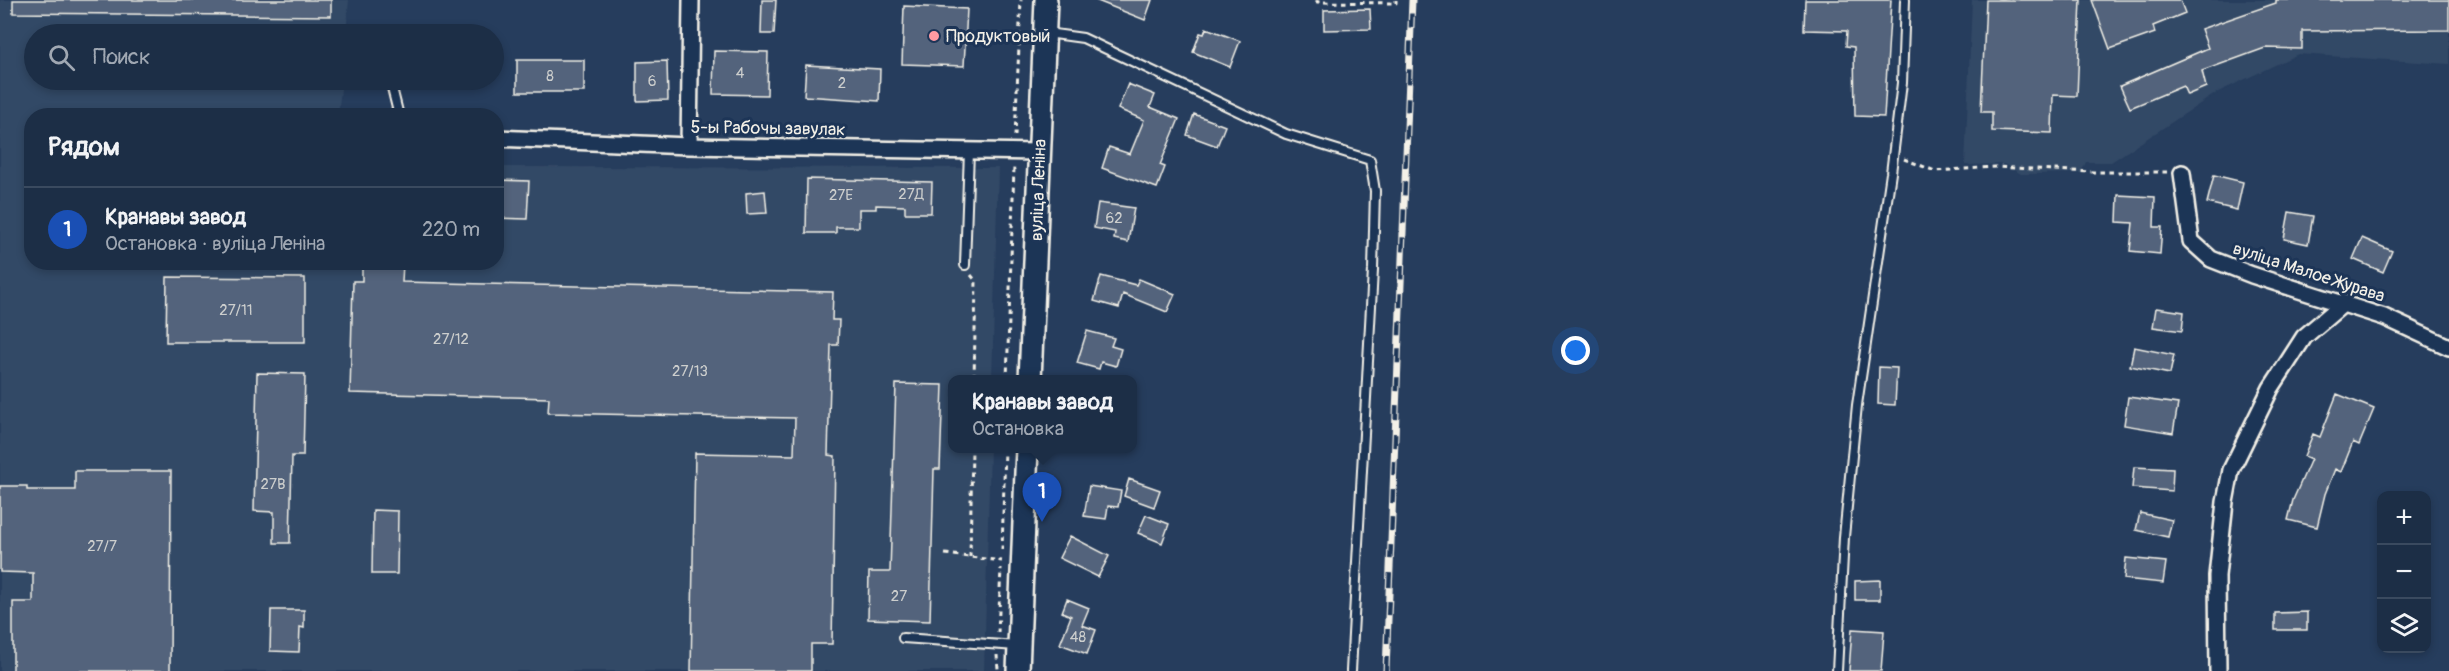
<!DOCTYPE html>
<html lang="ru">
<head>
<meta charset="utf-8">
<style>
  body { margin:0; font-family:Pangolin,sans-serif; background:#293a51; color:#f1f3f6 }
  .controls { position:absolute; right:18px; bottom:18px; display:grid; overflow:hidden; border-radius:12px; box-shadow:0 3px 9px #0003 }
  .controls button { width:54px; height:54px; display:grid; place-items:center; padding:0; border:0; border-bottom:2px solid #3a4a5f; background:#1c2e46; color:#f1f3f6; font:30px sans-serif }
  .you { position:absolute; left:1576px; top:351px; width:21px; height:21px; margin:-15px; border:4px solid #fff; border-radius:50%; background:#1a73e8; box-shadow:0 0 0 9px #1a73e833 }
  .badge { display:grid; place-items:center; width:39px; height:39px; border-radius:50%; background:#ff9aa2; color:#fff; font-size:20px; font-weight:700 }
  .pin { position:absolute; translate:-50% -50px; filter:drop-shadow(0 2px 3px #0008) }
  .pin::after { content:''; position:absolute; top:32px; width:21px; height:18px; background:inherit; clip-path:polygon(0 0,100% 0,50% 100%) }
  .popup { position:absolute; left:948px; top:375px; width:189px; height:78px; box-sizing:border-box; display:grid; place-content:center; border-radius:12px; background:#1c2e46; filter:drop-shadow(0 2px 4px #0005); font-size:20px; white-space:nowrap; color:#a0a8b3 }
  .popup b { font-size:22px; color:#f1f3f6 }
  .popup::after { content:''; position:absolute; left:50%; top:100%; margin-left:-12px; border:12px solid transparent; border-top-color:#1c2e46 }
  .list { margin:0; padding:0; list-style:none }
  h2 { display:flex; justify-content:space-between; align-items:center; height:78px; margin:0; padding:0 24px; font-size:26px }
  h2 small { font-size:20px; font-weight:400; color:#a0a8b3 }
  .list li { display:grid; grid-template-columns:39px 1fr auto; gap:18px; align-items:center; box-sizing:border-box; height:84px; padding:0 24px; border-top:2px solid #3a4a5f }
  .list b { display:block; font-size:22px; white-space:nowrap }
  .list p { margin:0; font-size:20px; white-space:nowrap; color:#a0a8b3 }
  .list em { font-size:20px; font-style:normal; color:#a0a8b3 }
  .icon { flex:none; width:33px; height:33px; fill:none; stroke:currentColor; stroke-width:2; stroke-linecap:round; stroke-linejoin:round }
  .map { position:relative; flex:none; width:2449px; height:671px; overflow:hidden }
  .search { position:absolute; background:#1c2e46; box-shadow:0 3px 9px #0003; left:24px; top:24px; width:480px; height:66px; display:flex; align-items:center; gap:15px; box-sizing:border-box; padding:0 21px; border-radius:33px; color:#a0a8b3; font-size:22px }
  .panel { position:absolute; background:#1c2e46; box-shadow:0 3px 9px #0003; left:24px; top:108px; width:480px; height:162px; border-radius:24px }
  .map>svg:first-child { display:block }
</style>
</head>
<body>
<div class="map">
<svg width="2449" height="671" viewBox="0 0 2449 671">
  <rect width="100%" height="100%" fill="#263d5d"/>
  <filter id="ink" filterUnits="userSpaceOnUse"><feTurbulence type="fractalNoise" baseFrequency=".0167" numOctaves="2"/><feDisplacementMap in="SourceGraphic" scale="12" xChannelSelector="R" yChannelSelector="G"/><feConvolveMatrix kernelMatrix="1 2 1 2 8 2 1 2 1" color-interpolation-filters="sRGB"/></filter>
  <g filter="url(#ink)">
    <path fill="#334966" d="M0 0H349L346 34H34V80H342L338 115 32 116V262H496L497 167 998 168 992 379 952 380V448L990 449 984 671H0Z
      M1972 0H2449V64L2298 54 2218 92 2111 162H2086L2081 173 2021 174 2004 164 1965 165Z"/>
    <path fill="#52647b" stroke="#f4f1e8" stroke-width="1.5" d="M13 0H331V16L13 13Z
      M762 0H776L774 34H761Z
      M1095 0H1152L1145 20Z
      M1805 0H1891L1884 117 1855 116 1854 47 1846 46 1847 31 1804 30Z
      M1986 0H2081L2077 96 2053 95 2052 133 1992 131V112H1981Z
      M2092 0H2180L2185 13 2153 26 2155 33 2110 49Z
      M2276 0H2449V30L2302 31V49L2265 48 2202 71 2206 87 2187 95 2183 86 2130 108 2120 86 2208 48 2201 29 2276 3Z
      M904 6 967 9 964 66 902 64Z
      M1370 9 1371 29 1324 30V10Z
      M1206 28 1240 41 1230 67 1193 52 1200 33 1204 34Z
      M714 51 768 52 767 95 713 94Z
      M517 60H584V92H517Z
      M667 61 668 100 637 101V62Z
      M806 65 880 69 879 101 804 96Z
      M1128 84 1155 95 1150 107 1179 119 1160 165 1165 167 1157 188 1102 168 1109 147 1130 154 1144 120 1118 109Z
      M1194 114 1225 126 1217 146 1187 135Z
      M2214 175 2243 182 2237 210 2207 203Z
      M807 179 932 182 931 213H905V206L876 205V209H859V227H836V233H806Z
      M497 180 529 181 527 219 496 218Z
      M765 191 767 213 747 214 746 193Z
      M2118 195 2155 197 2154 227H2162L2160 254 2130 251 2133 223 2117 222Z
      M1098 203 1134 208 1128 242 1114 239 1115 232 1094 228Z
      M2289 212 2313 216 2308 244 2284 239Z
      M2362 238 2392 251 2383 272 2353 259Z
      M362 262H403L402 282 833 292 832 320H839L838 345H831L828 455 835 456 832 644H811V671H691L695 453 794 455 795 418 548 413 549 398 350 393 353 281H362Z
      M1101 276 1136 285 1139 279 1175 294 1167 312 1123 294 1119 308 1094 301Z
      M167 277 305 278V342H166Z
      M2156 308 2184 312 2182 331 2153 327Z
      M1087 331 1114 338 1111 346 1121 349 1116 366 1101 362 1099 369 1077 363Z
      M2134 347 2174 355 2170 374 2130 366Z
      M1879 367 1897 368 1895 405 1878 404Z
      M257 373 305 374 303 456H292L290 543H274V512L254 511Z
      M896 384 943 385 940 469H934L930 621 868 619 869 572H890Z
      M2337 394 2374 409 2359 445 2353 442 2341 472 2335 469 2325 494 2317 527 2288 520 2293 500 2311 459 2304 456 2313 434 2320 437Z
      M2128 397 2178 404 2173 433 2124 425Z
      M2134 467 2173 469 2172 491 2132 488Z
      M75 471H171L170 671H13V602H33V573L0 572V486H27V490H75Z
      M1129 479 1160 490 1154 507 1124 496Z
      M1089 486 1121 491 1118 507 1108 506 1106 519 1084 516Z
      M373 510 398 511 397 574H372Z
      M2140 513 2172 520 2168 537 2136 530Z
      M1146 515 1169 524 1162 543 1138 533Z
      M1070 536 1109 556 1098 577 1059 558Z
      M2126 558 2166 562 2163 583 2124 579Z
      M1880 580V600H1855V581Z
      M1067 599 1089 608 1082 625 1096 630 1087 654 1060 644 1071 616 1062 612Z
      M271 610H304V628L300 627 299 652 270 651Z
      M2307 612V630H2275V613Z
      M1852 629 1884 631 1881 671H1849Z"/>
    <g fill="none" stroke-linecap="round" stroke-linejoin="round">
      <g stroke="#f4f1e8" stroke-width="12">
        <path id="service" d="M323 31 348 34
          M1047 33 1083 38 1286 134 1370 160 1375 191 1373 270 1351 671
          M390 80 399 116
          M965 265 969 151
          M903 638 1017 646
          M1837 671 1844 537 1857 405 1891 173 1902 83 1905 0"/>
      </g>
      <g stroke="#f4f1e8" stroke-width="20">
        <path id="minor" d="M496 138 689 146 1039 152
          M689 146 691 0
          M2182 173 2191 241 2211 259 2252 275 2384 317 2449 347
          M2218 671 2217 576 2225 502 2231 470 2271 388 2286 365 2304 337 2344 303"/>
      </g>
      <g stroke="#f4f1e8" stroke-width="26">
        <path id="secondary" d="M1030 380 1046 0
          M1018 671 1027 448"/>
      </g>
      <path stroke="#f4f1e8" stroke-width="3" stroke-dasharray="4.5 4.5" stroke-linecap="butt" d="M1317 0V2L1396 3V0
        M1015 136 1021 0
        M1904 159 1935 171 1995 167 2093 172H2168
        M971 275 976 281 974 380
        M1007 380 1014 167
        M1002 550 1005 448
        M945 554 1002 561
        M970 557 972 448
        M998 633 1001 568
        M997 655 998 669"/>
      <use href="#service" stroke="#1d3557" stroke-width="8"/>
      <use href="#minor" stroke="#1d3557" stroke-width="15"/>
      <use href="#secondary" stroke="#1d3557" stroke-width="21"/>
      <g stroke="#f4f1e8" stroke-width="7">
        <path id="rail" d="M1386 671 1412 0"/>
      </g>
      <use href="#rail" stroke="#1d3557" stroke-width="4.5" stroke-dasharray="14" stroke-linecap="butt"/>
    </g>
  </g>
  <circle fill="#ff9aa2" stroke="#1d3557" stroke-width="2" cx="934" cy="36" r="6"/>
  <g text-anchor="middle" stroke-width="6" stroke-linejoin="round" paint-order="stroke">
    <g font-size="15" fill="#cccecd">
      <text x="740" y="78">4</text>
      <text x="550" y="81">8</text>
      <text x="652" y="86">6</text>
      <text x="842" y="88">2</text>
      <text x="911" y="199">27Д</text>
      <text x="841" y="200">27Е</text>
      <text x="1114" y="223">62</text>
      <text x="236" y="315">27/11</text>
      <text x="451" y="344">27/12</text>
      <text x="690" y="376">27/13</text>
      <text x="273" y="489">27В</text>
      <text x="102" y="551">27/7</text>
      <text x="899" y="601">27</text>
      <text x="1078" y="642">48</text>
    </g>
    <g font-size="18" fill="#f4f1e8" stroke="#1d3557" text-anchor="start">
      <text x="946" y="42">Продуктовый</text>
    </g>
    <g font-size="18" fill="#f4f1e8" stroke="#1d3557">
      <text transform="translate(768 128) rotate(1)" y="6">5-ы Рабочы завулак</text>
      <text transform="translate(1038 190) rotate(-88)" y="6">вуліца Леніна</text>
      <text transform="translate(2309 272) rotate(18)" y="6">вуліца Малое Журава</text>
    </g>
  </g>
</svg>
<div class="controls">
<button>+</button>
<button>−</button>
<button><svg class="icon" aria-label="layers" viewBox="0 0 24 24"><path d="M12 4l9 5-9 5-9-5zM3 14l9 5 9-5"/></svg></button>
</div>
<div class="you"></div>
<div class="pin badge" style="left:1042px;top:522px;background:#1a4fb4">1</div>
<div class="popup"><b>Кранавы завод</b>Остановка</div>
<div class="search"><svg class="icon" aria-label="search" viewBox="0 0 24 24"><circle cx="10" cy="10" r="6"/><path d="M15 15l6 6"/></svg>Поиск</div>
<section class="panel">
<h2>Рядом<small></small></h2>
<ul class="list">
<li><span class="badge" style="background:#1a4fb4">1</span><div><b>Кранавы завод</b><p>Остановка · вуліца Леніна</p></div><em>220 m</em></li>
</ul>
</section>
</div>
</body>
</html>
